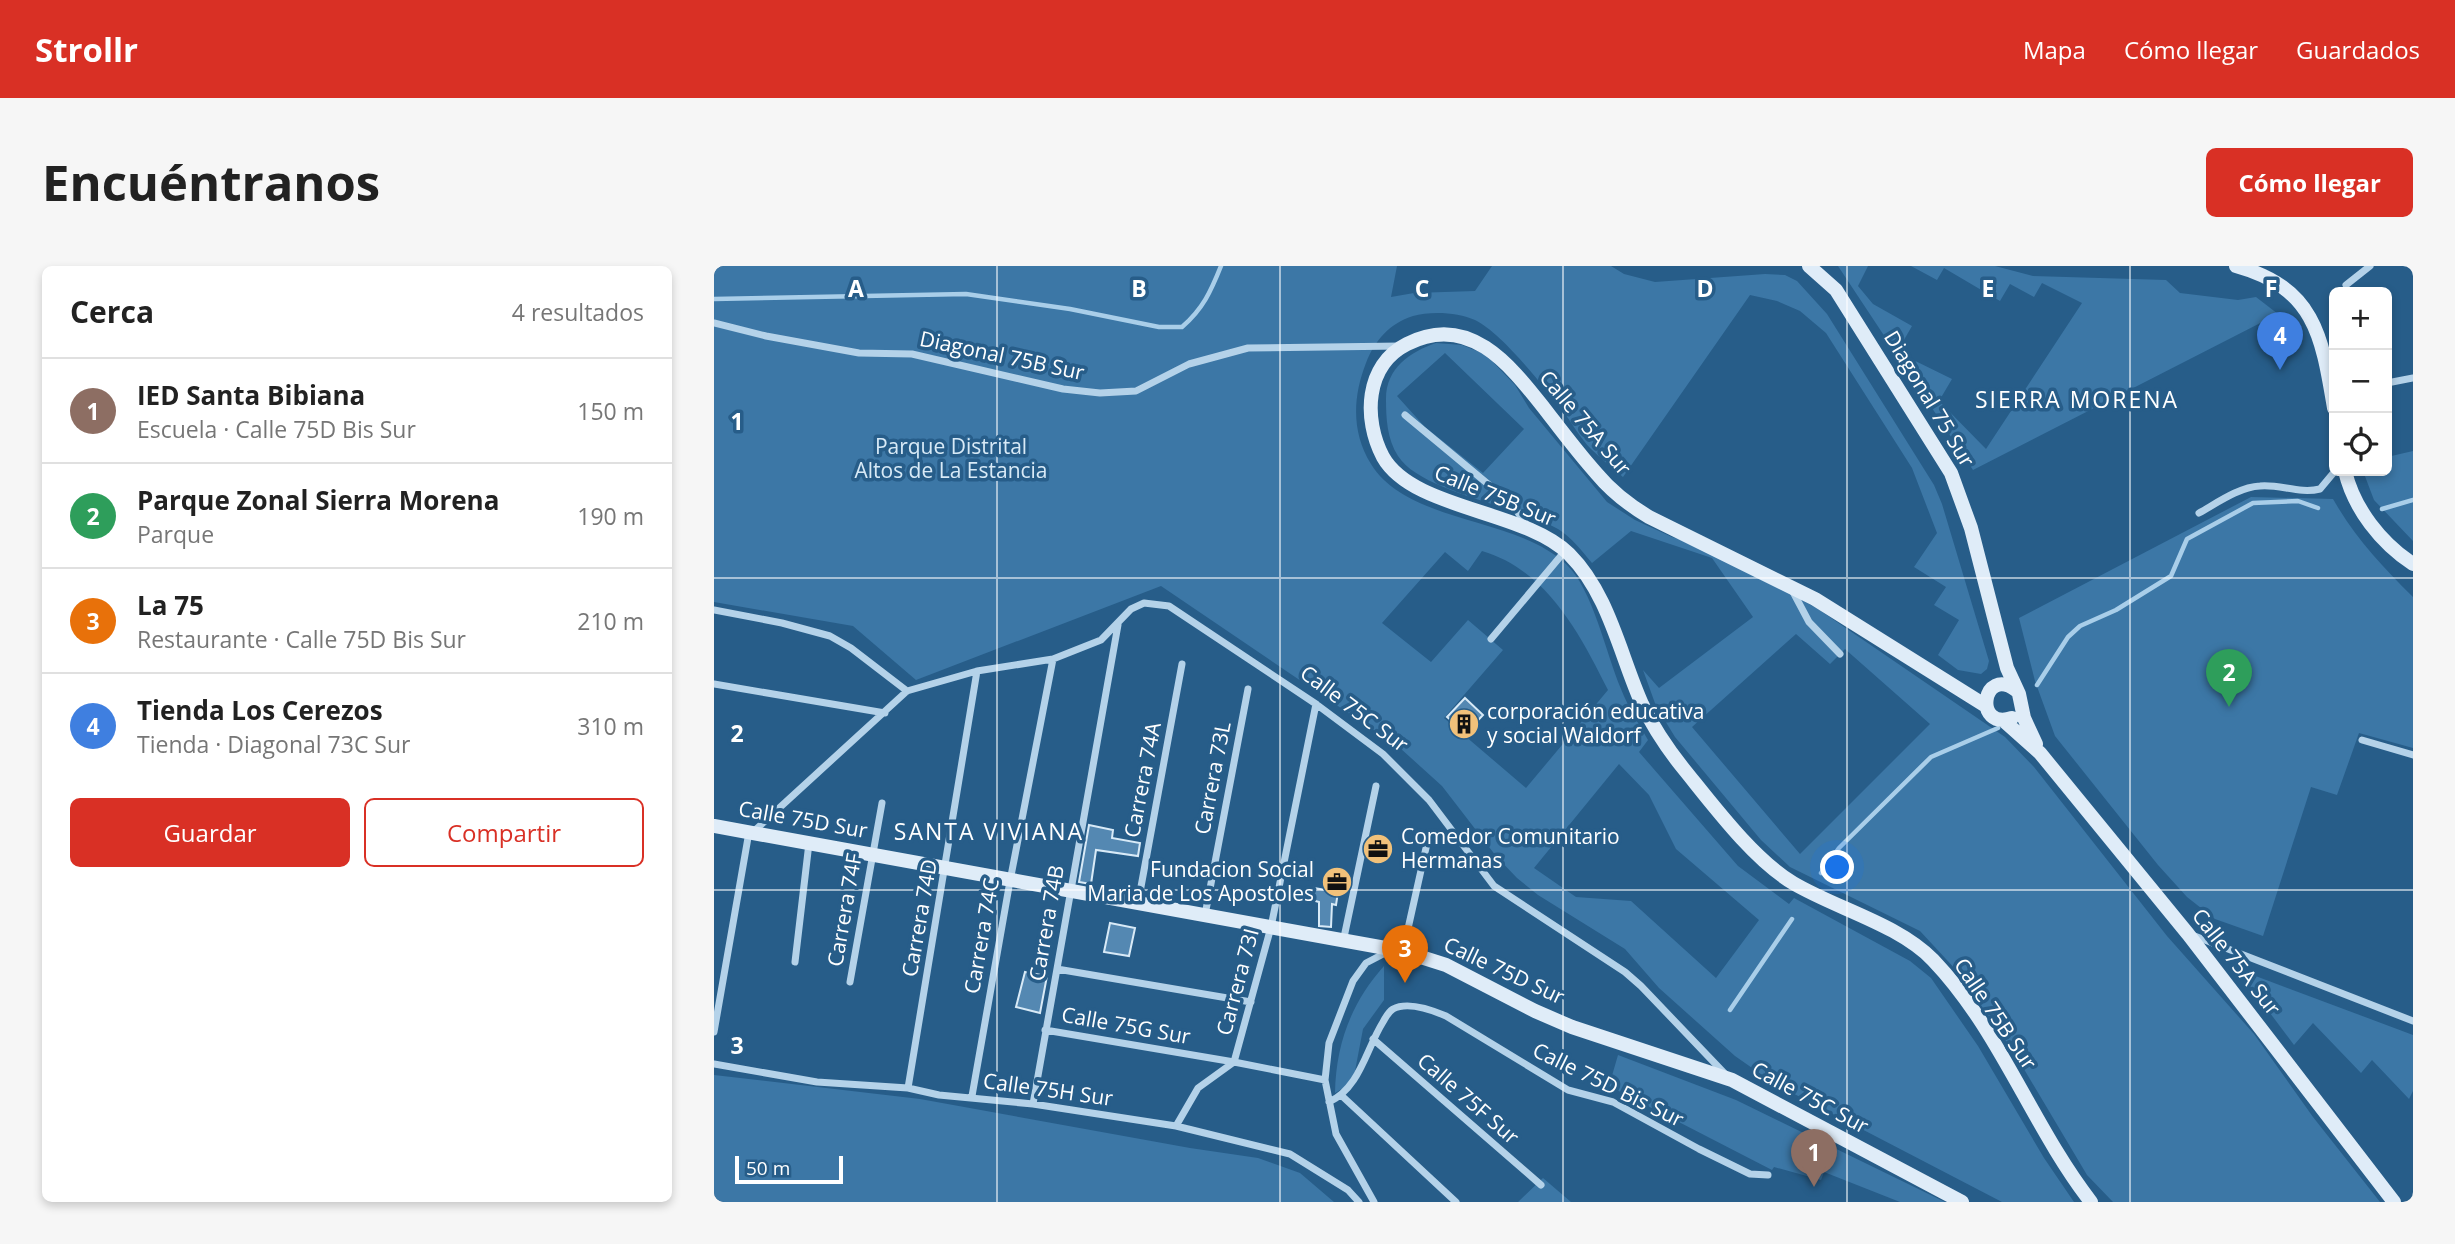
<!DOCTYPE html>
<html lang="es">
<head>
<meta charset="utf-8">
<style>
  body { margin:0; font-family:"Open Sans",sans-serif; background:#f6f6f6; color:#222 }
  .controls { position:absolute; right:21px; top:21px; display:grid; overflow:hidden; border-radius:10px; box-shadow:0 4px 10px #0003 }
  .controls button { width:63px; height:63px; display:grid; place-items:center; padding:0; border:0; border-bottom:2px solid #e0e0e0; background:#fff; color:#222; font:35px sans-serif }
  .scale { position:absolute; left:21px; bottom:18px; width:108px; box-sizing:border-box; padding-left:7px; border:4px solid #fff; border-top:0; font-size:19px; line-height:24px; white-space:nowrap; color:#fff; -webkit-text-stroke:5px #275d89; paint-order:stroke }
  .you { position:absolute; left:1124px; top:602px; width:24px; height:24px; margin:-18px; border:5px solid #fff; border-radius:50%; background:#1a73e8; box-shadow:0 0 0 10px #1a73e833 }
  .badge { display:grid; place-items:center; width:46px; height:46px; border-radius:50%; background:#d93025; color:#fff; font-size:23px; font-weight:700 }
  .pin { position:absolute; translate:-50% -58px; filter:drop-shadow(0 2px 4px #0008) }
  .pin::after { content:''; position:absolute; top:37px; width:24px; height:21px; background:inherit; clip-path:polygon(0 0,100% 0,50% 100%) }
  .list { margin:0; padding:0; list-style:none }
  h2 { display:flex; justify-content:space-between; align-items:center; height:91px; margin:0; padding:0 28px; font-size:30px }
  h2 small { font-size:23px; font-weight:400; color:#767676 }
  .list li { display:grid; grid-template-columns:46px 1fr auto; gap:21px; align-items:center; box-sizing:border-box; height:105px; padding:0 28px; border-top:2px solid #e0e0e0 }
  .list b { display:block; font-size:26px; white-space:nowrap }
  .list p { margin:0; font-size:23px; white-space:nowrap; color:#767676 }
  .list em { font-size:23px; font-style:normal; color:#767676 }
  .actions { display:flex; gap:14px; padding:21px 28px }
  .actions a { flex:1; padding:16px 0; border:2px solid #d93025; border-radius:10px; text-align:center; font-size:24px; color:#d93025 }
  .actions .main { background:#d93025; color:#fff }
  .icon { flex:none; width:38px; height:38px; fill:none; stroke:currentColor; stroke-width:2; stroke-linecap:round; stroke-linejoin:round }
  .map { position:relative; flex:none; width:1699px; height:936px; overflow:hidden; border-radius:10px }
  header { display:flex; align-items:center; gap:42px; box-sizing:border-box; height:98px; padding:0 35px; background:#d93025; color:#fff }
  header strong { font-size:33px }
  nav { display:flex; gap:38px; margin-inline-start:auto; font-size:24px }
  .intro { display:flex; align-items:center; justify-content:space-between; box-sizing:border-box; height:168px; padding:0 42px }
  h1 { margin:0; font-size:49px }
  .button { padding:18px 32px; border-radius:10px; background:#d93025; color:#fff; font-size:24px; font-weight:700 }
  main { display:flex; gap:42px; padding:0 42px }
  aside { flex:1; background:#fff; border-radius:10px; box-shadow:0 4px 10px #0003 }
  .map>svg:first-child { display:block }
</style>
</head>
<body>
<header>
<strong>Strollr</strong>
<nav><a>Mapa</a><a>Cómo llegar</a><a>Guardados</a></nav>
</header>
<div class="intro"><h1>Encuéntranos</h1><a class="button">Cómo llegar</a></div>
<main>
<aside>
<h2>Cerca<small>4 resultados</small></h2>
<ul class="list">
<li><span class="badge" style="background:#8d6e63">1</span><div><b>IED Santa Bibiana</b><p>Escuela · Calle 75D Bis Sur</p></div><em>150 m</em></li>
<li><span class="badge" style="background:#2e9e5b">2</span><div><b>Parque Zonal Sierra Morena</b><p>Parque</p></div><em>190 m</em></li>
<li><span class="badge" style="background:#e8710a">3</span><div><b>La 75</b><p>Restaurante · Calle 75D Bis Sur</p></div><em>210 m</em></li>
<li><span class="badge" style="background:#3f7fe0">4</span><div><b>Tienda Los Cerezos</b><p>Tienda · Diagonal 73C Sur</p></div><em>310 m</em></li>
</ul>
<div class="actions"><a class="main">Guardar</a><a>Compartir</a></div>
</aside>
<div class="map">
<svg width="1699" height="936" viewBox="0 0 1699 936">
  <rect width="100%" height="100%" fill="#275d89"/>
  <path fill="#3c77a6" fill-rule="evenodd" d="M0 0H683L677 31 700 27 761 25 778 0H897L910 8 941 16 1051 8 1071 9 1083 15 1113 48 1220 219 1228 238 1275 395 1273 403 1267 408 1244 404 1224 389 1245 354 1220 339 1232 321 1200 301 1223 267 1198 202 1112 67 1086 45 1063 35 1036 29 909 211C899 202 887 193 877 183 866 172 858 157 849 145 829 120 788 67 761 54 744 46 716 45 699 50 675 58 661 74 652 97 639 130 637 166 657 198 694 258 801 250 852 298 879 323 892 388 907 423 914 441 925 458 934 474L925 486 1024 600 1075 638 1080 632 1196 695 1217 712 1264 780 1330 892 1360 936H1288L1061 818 1021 790 945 722 911 683 824 629 803 612 782 590 728 520 686 482 447 320 202 414 139 360 0 336ZM768 285C833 304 866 368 894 424L812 522 730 452 789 384 754 354 717 396 668 357 731 286 754 305ZM905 498 935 529 962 583 1045 654 1002 712 917 635 862 631 820 602Z
    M1124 0H1154L1144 20 1159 38 1198 60 1183 86 1238 113 1225 135 1272 183 1368 37 1328 17 1320 31 1296 18 1286 35 1230 2 1223 14 1197 0H1281L1319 10 1452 14 1466 27 1524 34 1542 31 1564 48 1259 204Z
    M722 77 748 79 768 87 779 96 801 119 815 142 893 236 921 254 958 271 991 281 1104 343 1291 471 1320 501 1453 670 1540 768 1599 851 1666 936H1399L1373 909 1301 788 1244 706 1206 665 1076 601 1047 574 961 471 942 440 929 404 945 422 1039 351 998 292 917 265 878 297C868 285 857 271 844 263 803 240 707 226 684 190 673 173 672 152 672 133 672 102 696 86 722 77ZM731 87 810 163 769 207 711 161 683 130ZM1082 368 1116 398 1131 383 1216 458 1086 588 978 461Z
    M1699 185V275L1660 234 1649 205H1673V191Z
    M1537 231 1619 233C1642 273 1667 299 1699 331V482L1645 467 1623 529 1597 521 1549 670 1501 653 1473 631 1444 599 1341 470 1321 415 1305 352Z
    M670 700V734L649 763 641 805 636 818 621 827C622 778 637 737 670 700Z
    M1523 703 1699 769V825L1695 833 1658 794 1647 807 1599 757 1580 779Z
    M904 789 1022 834 1231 936H1186L1110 906 1107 914 1060 901 1058 904 895 820Z
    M0 809 206 833 476 882 544 892 586 907 620 936H0Z
    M829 912 857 936H804Z"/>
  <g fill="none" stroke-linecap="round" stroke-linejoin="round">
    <path stroke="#a9cee9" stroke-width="4.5" d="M0 33 252 28 356 43 445 61H468C489 43 497 25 507 0
      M1668 243 1699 234
      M1323 419 1354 371 1366 360 1402 344 1457 310 1473 273 1539 237 1584 235 1604 242
      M1107 607 1125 582 1217 491 1284 462
      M1016 744 1078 653"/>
  </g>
  <path fill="#5488b2" stroke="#d8eaf7" stroke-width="2" d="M751 432 769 449 752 467 733 451Z
    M375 559 399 564 398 572 426 577 424 590 382 584 377 618 365 616Z
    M600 622 624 626 622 639 618 638 617 661 605 660V636L598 634Z
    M396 657 421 662 415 690 390 686Z
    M311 706 333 710 326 747 302 741Z"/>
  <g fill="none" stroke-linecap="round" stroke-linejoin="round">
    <path stroke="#b4d2e9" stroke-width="7" d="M1632 19 1656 0
      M0 57 52 70 145 87 198 88 349 123 386 127 422 125 475 98 534 82 686 80
      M1673 117 1699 112
      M691 149 798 238 814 261
      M1485 247C1503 237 1525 221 1546 220 1566 218 1585 228 1606 223L1621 205
      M1078 324 1095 356 1126 388
      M0 344 68 357 116 370 137 382 193 425
      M777 373 851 285
      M0 418 171 447
      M1648 474 1699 489
      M39 566 193 425 263 405 339 393 387 374 417 343 430 337 455 340 602 438 669 488 715 534 780 620 911 706 927 720 1013 810
      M424 637 468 398
      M491 649 534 423
      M1478 669 1699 755
      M629 676 662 520
      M689 685 714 573
      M81 696 95 577
      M343 703 537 736
      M136 716 168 537
      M331 764 520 796 611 814
      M0 766 35 566
      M659 773 827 919
      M0 798 103 816 194 822 225 829 319 838 462 860 576 888 634 924 645 936
      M194 822 263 405
      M258 830 296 615 339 393
      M628 830 742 936
      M615 836C646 822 652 783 669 756 672 751 674 746 679 743 694 735 718 744 732 750L854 824 899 836 985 883 1036 908 1054 909
      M319 838 404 359
      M462 860 484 822 520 796 557 661 602 438
      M660 936 622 868 611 814 615 777 639 715 652 697 675 685"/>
    <path stroke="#dfecf8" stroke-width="14" d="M1095 0 1122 24 1237 207 1257 262 1293 402 1305 428 1310 452 1322 478
      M1522 0C1601 22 1608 70 1620 142
      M1631 205C1640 243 1667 277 1699 298
      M1272 440 1101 333 935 251C915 239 898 226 883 208 864 187 847 164 830 142 796 99 755 46 693 78 651 99 649 153 669 191 699 244 811 244 855 288 895 328 906 389 928 438 939 461 953 482 969 502 999 539 1039 593 1079 617 1123 643 1184 658 1219 694 1286 764 1318 860 1377 936
      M1298 452C1259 465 1268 399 1302 424
      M1289 454 1326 487 1474 668 1680 936
      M0 560 688 685 732 699 821 745 858 761 1018 814 1248 936"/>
  </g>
  <path fill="none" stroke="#fff" stroke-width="2" stroke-opacity="0.55" d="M283 0V936M566 0V936M849 0V936M1133 0V936M1416 0V936M0 312H1699M0 624H1699"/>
  <defs>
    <g id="building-disc" transform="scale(1.575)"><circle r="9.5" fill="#f1c17a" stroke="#275d89"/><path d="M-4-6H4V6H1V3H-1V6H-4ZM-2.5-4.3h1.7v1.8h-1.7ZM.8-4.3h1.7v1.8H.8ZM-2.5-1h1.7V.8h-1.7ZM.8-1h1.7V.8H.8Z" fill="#111"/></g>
    <g id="office-disc" transform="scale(1.575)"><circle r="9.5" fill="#f1c17a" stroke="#275d89"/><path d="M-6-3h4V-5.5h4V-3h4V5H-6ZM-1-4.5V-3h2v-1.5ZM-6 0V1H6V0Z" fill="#111"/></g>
  </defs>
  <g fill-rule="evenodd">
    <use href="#building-disc" x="750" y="458"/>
    <use href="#office-disc" x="664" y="583"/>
    <use href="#office-disc" x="623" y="616"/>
  </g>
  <g text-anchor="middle" stroke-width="7" stroke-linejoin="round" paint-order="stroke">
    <g font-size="21" fill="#fff" stroke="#275d89">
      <text transform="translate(288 90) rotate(12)" y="7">Diagonal 75B Sur</text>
      <text transform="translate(1215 133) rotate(59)" y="7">Diagonal 75 Sur</text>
      <text transform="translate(871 157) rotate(50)" y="7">Calle 75A Sur</text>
      <text transform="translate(781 230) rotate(22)" y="7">Calle 75B Sur</text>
      <text transform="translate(640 443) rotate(37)" y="7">Calle 75C Sur</text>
      <text transform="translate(499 512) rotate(-79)" y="7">Carrera 73L</text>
      <text transform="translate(429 514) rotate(-79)" y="7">Carrera 74A</text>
      <text transform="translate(89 554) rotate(10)" y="7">Calle 75D Sur</text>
      <text transform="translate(131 644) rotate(-80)" y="7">Carrera 74F</text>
      <text transform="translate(206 652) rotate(-80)" y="7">Carrera 74D</text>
      <text transform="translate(333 657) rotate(-80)" y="7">Carrera 74B</text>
      <text transform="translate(268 670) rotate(-80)" y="7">Carrera 74C</text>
      <text transform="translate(1522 696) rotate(52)" y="7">Calle 75A Sur</text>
      <text transform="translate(790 705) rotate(25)" y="7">Calle 75D Sur</text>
      <text transform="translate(524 716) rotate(-75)" y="7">Carrera 73I</text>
      <text transform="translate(1281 748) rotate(56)" y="7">Calle 75B Sur</text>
      <text transform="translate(412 760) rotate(10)" y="7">Calle 75G Sur</text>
      <text transform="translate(894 819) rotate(26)" y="7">Calle 75D Bis Sur</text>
      <text transform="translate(334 824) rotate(8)" y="7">Calle 75H Sur</text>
      <text transform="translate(1096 832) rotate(28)" y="7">Calle 75C Sur</text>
      <text transform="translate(754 833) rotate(41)" y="7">Calle 75F Sur</text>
    </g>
    <g font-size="21" fill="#d8eaf7" stroke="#275d89">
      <text x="237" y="188">Parque Distrital<tspan x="237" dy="24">Altos de La Estancia</tspan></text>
    </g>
    <g font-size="21" fill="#fff" stroke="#275d89" text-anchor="start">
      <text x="773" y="453">corporación educativa<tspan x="773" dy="24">y social Waldorf</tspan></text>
      <text x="687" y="578">Comedor Comunitario<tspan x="687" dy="24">Hermanas</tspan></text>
      <text x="600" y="611" text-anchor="end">Fundacion Social<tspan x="600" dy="24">Maria de Los Apostoles</tspan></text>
    </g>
    <g font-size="23" letter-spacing="2" fill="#fff" stroke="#275d89">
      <text x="1363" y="142">SIERRA MORENA</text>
      <text x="275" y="574">SANTA VIVIANA</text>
    </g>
  </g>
  <g font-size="23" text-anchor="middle" font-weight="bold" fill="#fff" stroke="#275d89" stroke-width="7" stroke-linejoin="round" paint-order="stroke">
    <text x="142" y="31">A</text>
    <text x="425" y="31">B</text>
    <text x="708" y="31">C</text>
    <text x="991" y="31">D</text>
    <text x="1274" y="31">E</text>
    <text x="1557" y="31">F</text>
    <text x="23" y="164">1</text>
    <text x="23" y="476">2</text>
    <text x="23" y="788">3</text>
  </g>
</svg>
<div class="controls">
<button>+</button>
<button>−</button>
<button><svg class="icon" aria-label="locate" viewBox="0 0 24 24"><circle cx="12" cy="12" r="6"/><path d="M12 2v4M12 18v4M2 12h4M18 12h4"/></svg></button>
</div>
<div class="scale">50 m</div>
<div class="you"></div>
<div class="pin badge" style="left:1100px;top:921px;background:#8d6e63">1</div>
<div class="pin badge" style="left:1515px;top:441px;background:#2e9e5b">2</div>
<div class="pin badge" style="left:691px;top:717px;background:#e8710a">3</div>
<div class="pin badge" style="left:1566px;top:104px;background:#3f7fe0">4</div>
</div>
</main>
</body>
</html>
